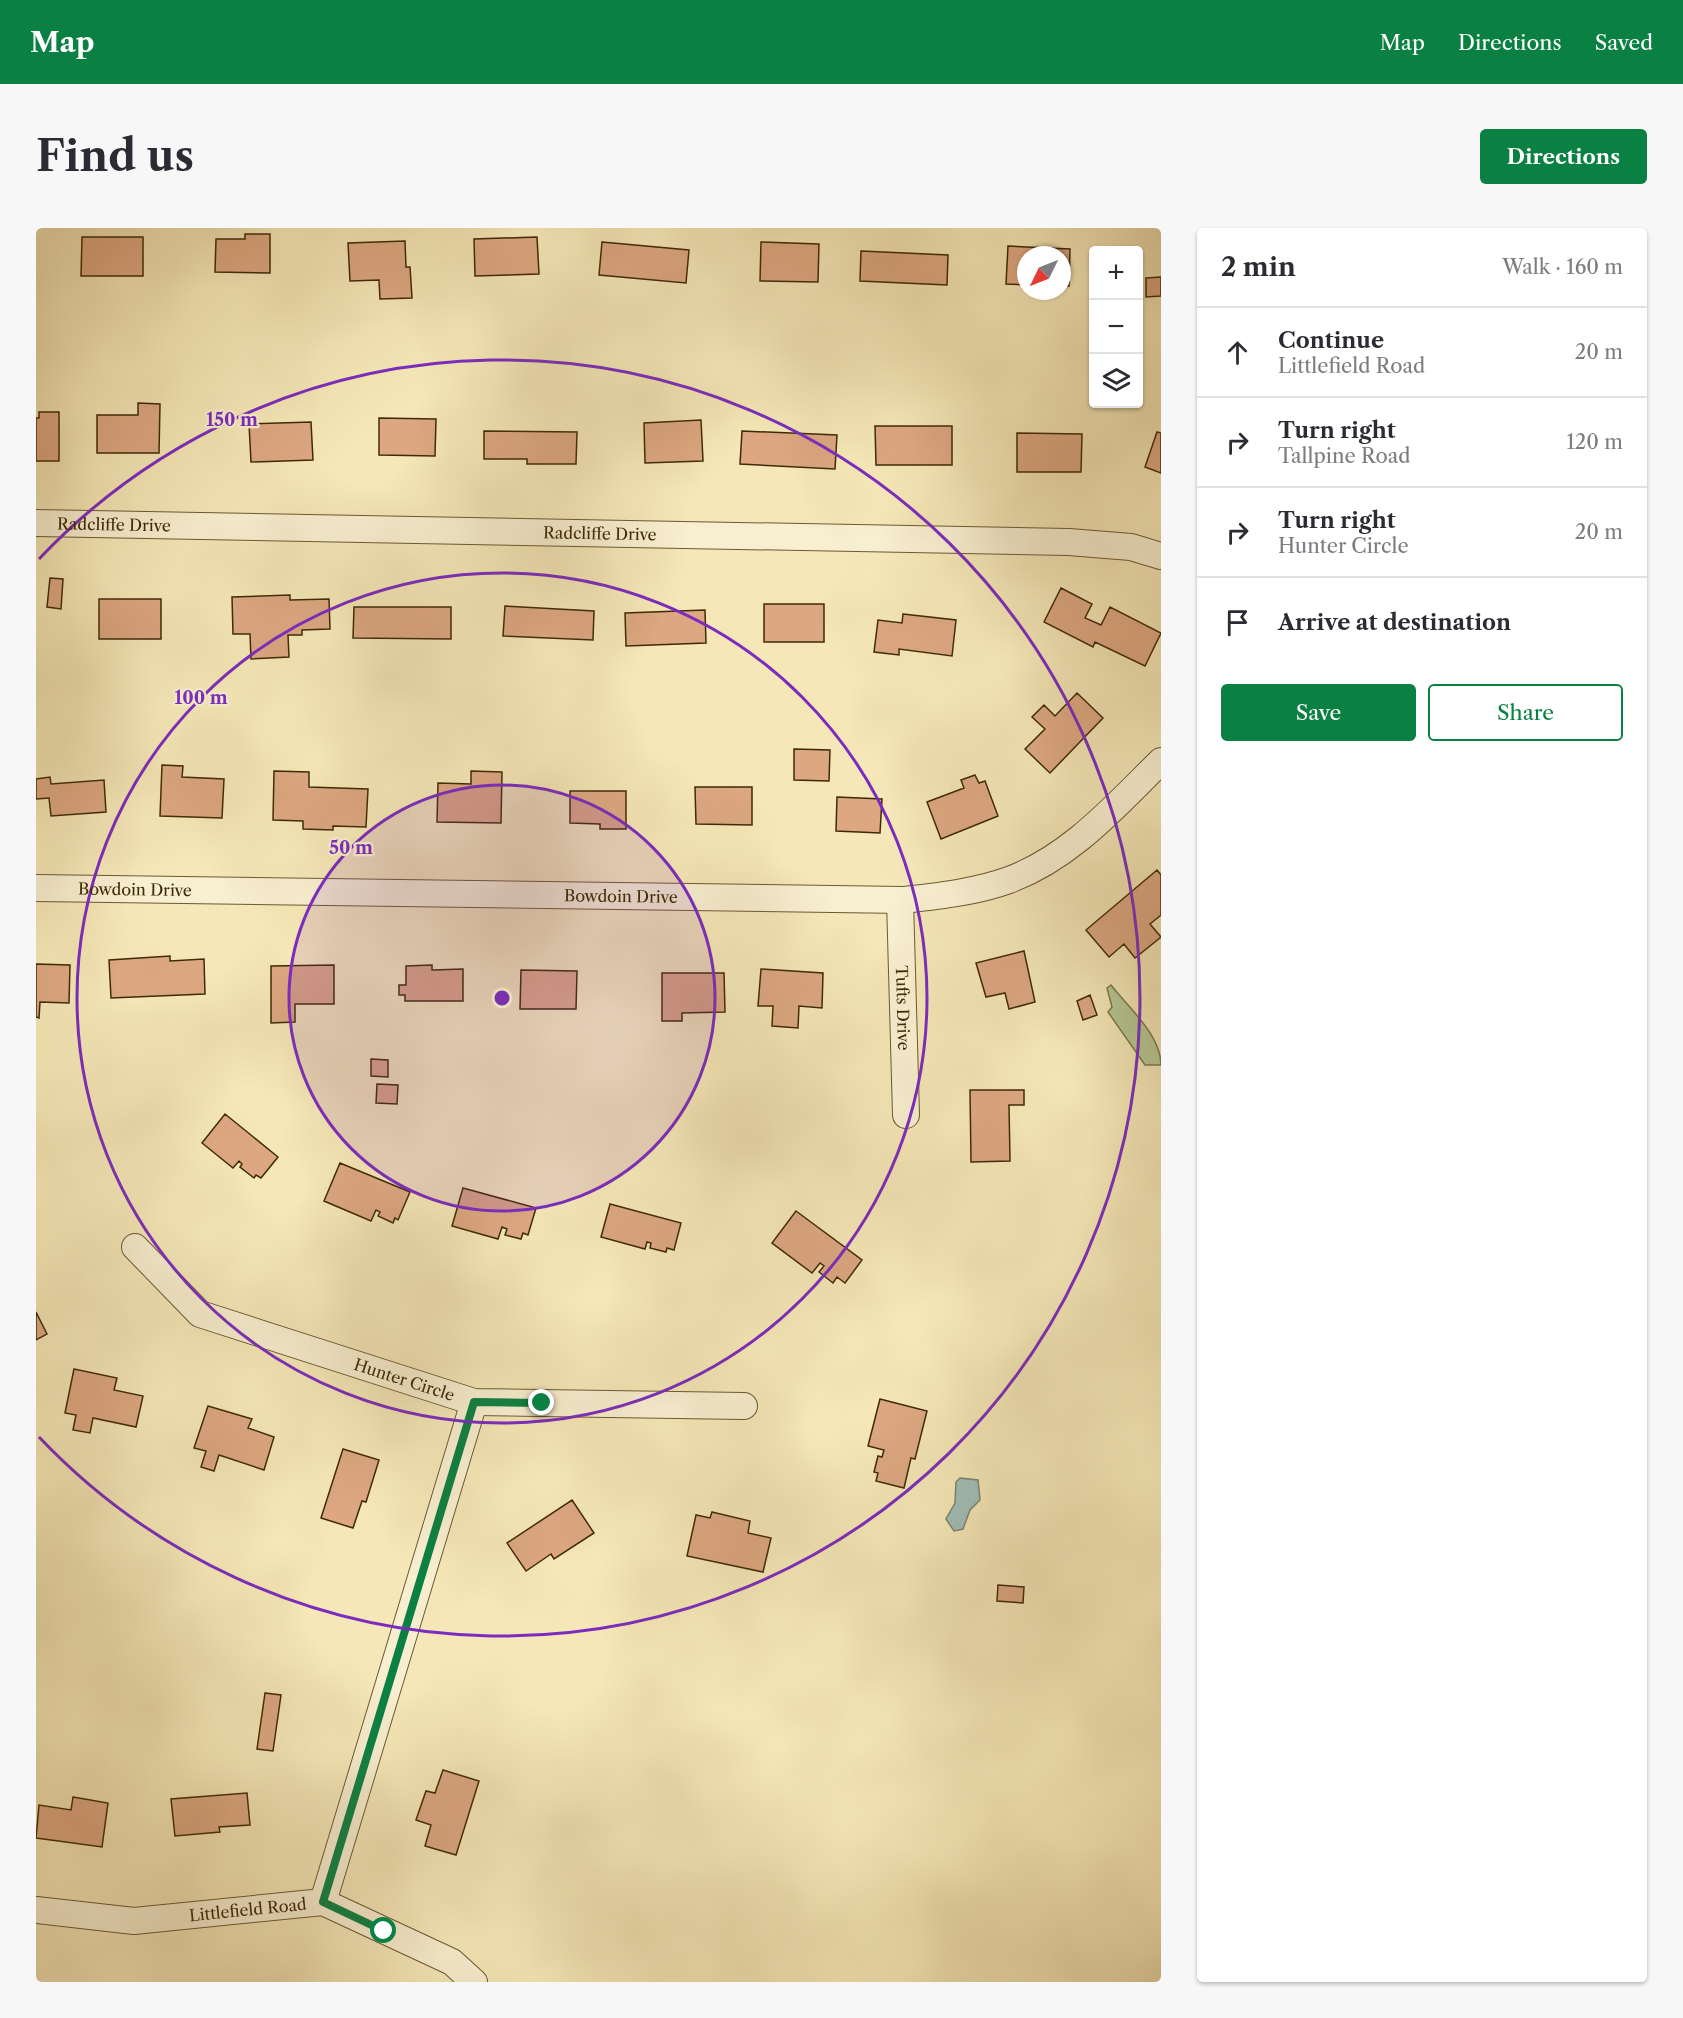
<!DOCTYPE html>
<html lang="en">
<head>
<meta charset="utf-8">
<style>
  body { margin:0; font-family:"Libre Caslon Text",serif; background:#f7f7f7; color:#2b2b33 }
  .controls { position:absolute; right:18px; top:18px; display:grid; overflow:hidden; border-radius:6px; box-shadow:0 2px 4px #0004 }
  .controls button { width:54px; height:54px; display:grid; place-items:center; padding:0; border:0; border-bottom:2px solid #e1e1e2; background:#fff; color:#2b2b33; font:30px sans-serif }
  .compass { position:absolute; left:981px; top:18px; width:54px; height:54px; border-radius:50%; background:#fff; box-shadow:0 2px 4px #0004; rotate:227deg }
  .stop { position:absolute; width:18px; height:18px; margin:-14px; border:4px solid #0b8043; border-radius:50%; background:#fff }
  .stop.end { background:#0b8043; border-color:#fff; box-shadow:0 2px 6px #0008 }
  .list { margin:0; padding:0; list-style:none }
  h2 { display:flex; justify-content:space-between; align-items:center; height:78px; margin:0; padding:0 24px; font-size:26px }
  h2 small { font-size:20px; font-weight:400; color:#7c7c81 }
  .list li { display:grid; grid-template-columns:39px 1fr auto; gap:18px; align-items:center; box-sizing:border-box; height:90px; padding:0 24px; border-top:2px solid #e1e1e2 }
  .list b { display:block; font-size:22px; white-space:nowrap }
  .list p { margin:0; font-size:20px; white-space:nowrap; color:#7c7c81 }
  .list em { font-size:20px; font-style:normal; color:#7c7c81 }
  .actions { display:flex; gap:12px; padding:18px 24px }
  .actions a { flex:1; padding:14px 0; border:2px solid #0b8043; border-radius:6px; text-align:center; font-size:21px; color:#0b8043 }
  .actions .main { background:#0b8043; color:#fff }
  .icon { flex:none; width:33px; height:33px; fill:none; stroke:currentColor; stroke-width:2; stroke-linecap:round; stroke-linejoin:round }
  .map { position:relative; flex:none; width:1125px; height:1754px; overflow:hidden; border-radius:6px }
  header { display:flex; align-items:center; gap:36px; box-sizing:border-box; height:84px; padding:0 30px; background:#0b8043; color:#fff }
  header strong { font-size:28px }
  nav { display:flex; gap:33px; margin-inline-start:auto; font-size:21px }
  .intro { display:flex; align-items:center; justify-content:space-between; box-sizing:border-box; height:144px; padding:0 36px }
  h1 { margin:0; font-size:42px }
  .button { padding:15px 27px; border-radius:6px; background:#0b8043; color:#fff; font-size:21px; font-weight:700 }
  main { display:flex; gap:36px; padding:0 36px }
  aside { flex:1; background:#fff; border-radius:6px; box-shadow:0 2px 4px #0004 }
  .map>svg:first-child { display:block }
</style>
</head>
<body>
<header>
<strong>Map</strong>
<nav><a>Map</a><a>Directions</a><a>Saved</a></nav>
</header>
<div class="intro"><h1>Find us</h1><a class="button">Directions</a></div>
<main>
<div class="map">
<svg width="1125" height="1754" viewBox="0 0 1125 1754">
  <rect width="100%" height="100%" fill="#f5e7b7"/>
  <filter id="stains"><feTurbulence type="fractalNoise" baseFrequency=".00333" numOctaves="4"/><feColorMatrix values="0 0 0 0 .2 0 0 0 0 .09 0 0 0 0 .02 0 0 0 .5 -.17"/></filter>
  <radialGradient id="worn" r=".72"><stop offset=".6" stop-color="#630" stop-opacity="0"/><stop offset="1" stop-color="#630" stop-opacity=".3"/></radialGradient>
  <path fill="#b5c794" stroke="#7a784e" stroke-width="1.5" d="M1075 757C1092 779 1125 807 1125 837H1109L1072 784 1076 779 1071 760Z"/>
  <path fill="#a0beb8" stroke="#798372" stroke-width="1.5" d="M924 1250 942 1252 944 1272 934 1282 927 1301 918 1303 910 1291 919 1275 920 1254Z"/>
  <path fill="#dca781" stroke="#3f2a08" stroke-width="1.5" d="M209 6H234V45L179 44 180 11H209Z
    M46 9H107V48H45Z
    M501 9 503 46 439 48 438 11Z
    M369 13 370 39H374L376 70 344 71 343 52 314 53 312 15Z
    M566 14 653 22 650 55 563 47Z
    M725 14 783 16 782 54 724 53Z
    M972 18 1034 21 1033 58H1026V27H990V57L970 56Z
    M825 23 912 27 911 57 824 53Z
    M1125 49V68L1110 69V50Z
    M102 175 124 176 123 225H61V187H102Z
    M3 184H23V233H0V190H3Z
    M343 190 400 191 399 228 343 227Z
    M665 192 667 233 609 235 608 195Z
    M275 194 277 232 215 234 213 196Z
    M839 198H916V237H840Z
    M448 203 541 204 540 236H491V231H448Z
    M706 203 801 207 799 241 704 236Z
    M1121 204 1125 205V245L1109 239Z
    M981 205 1046 206 1045 244H981Z
    M14 350 27 351 25 381 11 379Z
    M1025 360 1056 376 1049 390 1065 397 1074 379 1125 405 1109 438 1059 414 1057 419 1008 394Z
    M254 367V372L293 371 294 401 266 402V407H252L253 429 215 431 214 406H197L196 369Z
    M63 371H125V411H63Z
    M728 376H788V414H728Z
    M469 378 558 383 557 412 467 408Z
    M318 379H415V411L317 410Z
    M669 382 670 415 590 418 589 385Z
    M867 386 920 392 916 428 863 421V427L838 424 842 392 866 395Z
    M1041 465 1067 490 1014 545 989 521 1009 501 996 489 1008 477 1019 488Z
    M758 521 794 522 793 553 758 552Z
    M126 537 147 538 146 549 188 551 186 590 124 588Z
    M238 543 273 544V559L332 561 330 599 297 598V602L267 601V593L237 592Z
    M435 543 466 544 465 595 401 594 402 555 435 556Z
    M939 547 943 555 949 553 962 588 905 611 891 574 928 560 925 552Z
    M14 549 15 556 68 552 70 584 15 588 13 570 0 571V551Z
    M659 559H716V597L660 596Z
    M534 563H590V601H564V596L534 595Z
    M801 569 846 571 844 605 800 603Z
    M1121 642 1125 647V687L1114 696 1125 709 1099 730 1088 716 1073 729 1050 702Z
    M988 723 999 774 973 781 969 765 950 769 940 735Z
    M134 728V733L168 731 169 766 75 770 73 732Z
    M0 736 34 737 33 775 4 774 3 790 0 789Z
    M298 737V776H259V794L235 795V738Z
    M396 737V742L427 741V773H369V767H363V757H370V738Z
    M725 741 787 745 786 780 763 778 762 800 736 798 737 778H722Z
    M485 742 541 743 540 781H484Z
    M626 745H688L689 784 646 785V793H626Z
    M1054 767 1061 787 1047 792 1041 773Z
    M335 831 352 832V849L335 848Z
    M341 856 362 857 361 876 340 875Z
    M934 862H988V877H973L974 933 935 934Z
    M189 886 242 929 225 950 220 947 218 950 204 939 206 936 203 933 197 940 166 915Z
    M304 935 374 964 362 992 359 990 357 995 342 988 344 984 340 982 335 993 288 973Z
    M427 960 500 980 492 1007 487 1005 485 1011 469 1007 471 1001 466 999 462 1011 416 998Z
    M574 976 645 995 638 1022 631 1020 630 1024 614 1020 615 1015 611 1014 609 1021 565 1009Z
    M760 983 826 1032 809 1055 801 1049 797 1055 783 1044 788 1038 784 1035 776 1045 736 1015Z
    M0 1084 11 1106 0 1112Z
    M38 1141 81 1150 78 1162 107 1168 100 1199 57 1190 54 1205 37 1202 40 1187 29 1185Z
    M844 1171 891 1183 879 1231 875 1230 868 1260 840 1253 842 1245 838 1244 842 1228 846 1229 848 1222 832 1218Z
    M172 1178 216 1191 212 1200 238 1209 228 1242 183 1227 178 1243 165 1239 170 1223 158 1220Z
    M307 1221 343 1232 330 1274 326 1273 317 1300 285 1290Z
    M536 1272 558 1305 518 1331 515 1326 490 1343 471 1315Z
    M676 1284 714 1293 712 1305 735 1310 727 1344 651 1328 660 1287 674 1290Z
    M962 1357 988 1359 987 1375 961 1373Z
    M229 1465 245 1467 237 1523 221 1521Z
    M407 1542 443 1553 420 1627 389 1618 395 1597 380 1592 390 1563 399 1565Z
    M211 1565 214 1597 183 1599 184 1604 139 1608 135 1571Z
    M37 1569 72 1575 66 1619 0 1610 3 1577 35 1582Z"/>
  <g fill="none" stroke-linecap="round" stroke-linejoin="round">
    <g stroke="#6c5934" stroke-width="28">
      <g id="minor">
        <path id="s1" d="M0 295 1033 314 1095 319 1125 328"/>
        <path id="s2" d="M0 660 868 672C903 668 940 664 973 652 1035 629 1079 578 1125 533"/>
        <path id="s3" d="M864 672 870 887"/>
        <path id="s4" d="M99 1019 164 1086 438 1174 708 1178"/>
        <path d="M287 1674 438 1174"/>
        <path id="s5" d="M0 1682 98 1693 287 1674 416 1734 438 1754"/>
      </g>
    </g>
    <use href="#minor" stroke="#f8efd0" stroke-width="26"/>
  </g>
  <g fill="none" stroke-linecap="round" stroke-linejoin="round">
    <path stroke="#0b8043" stroke-width="8" d="M348 1703 287 1674 438 1174 506 1175"/>
  </g>
  <circle cx="466" cy="770" r="213" fill="#7b2cbf" fill-opacity=".12"/>
  <g fill="none" stroke="#7b2cbf" stroke-width="3">
    <circle cx="466" cy="770" r="213"/>
    <circle cx="466" cy="770" r="425"/>
    <path d="M3 331A638 638 0 1 1 3 1209"/>
  </g>
  <g text-anchor="middle" stroke-width="4.5" stroke-linejoin="round" paint-order="stroke">
    <g font-size="16" fill="#3f2a08" stroke="#f8efd0">
      <text dy="6" stroke="none"><textPath href="#s1" startOffset="78">Radcliffe Drive</textPath></text>
      <text dy="6" stroke="none"><textPath href="#s1" startOffset="564">Radcliffe Drive</textPath></text>
      <text dy="6" stroke="none"><textPath href="#s2" startOffset="99">Bowdoin Drive</textPath></text>
      <text dy="6" stroke="none"><textPath href="#s2" startOffset="585">Bowdoin Drive</textPath></text>
      <text dy="6" stroke="none"><textPath href="#s3" startOffset="108">Tufts Drive</textPath></text>
      <text dy="6" stroke="none"><textPath href="#s4" startOffset="308">Hunter Circle</textPath></text>
      <text dy="6" stroke="none"><textPath href="#s5" startOffset="213">Littlefield Road</textPath></text>
    </g>
  </g>
  <circle cx="466" cy="770" r="9" fill="#7b2cbf" stroke="#f8efd0" stroke-width="3"/>
  <g font-size="18" text-anchor="middle" font-weight="bold" fill="#7b2cbf" stroke="#f8efd0" stroke-width="4.5" stroke-linejoin="round" paint-order="stroke">
    <text x="196" y="198">150 m</text>
    <text x="165" y="476">100 m</text>
    <text x="315" y="626">50 m</text>
  </g>
  <rect width="100%" height="100%" filter="url(#stains)"/>
  <rect width="100%" height="100%" fill="url(#worn)"/>
</svg>
<div class="controls">
<button>+</button>
<button>−</button>
<button><svg class="icon" aria-label="layers" viewBox="0 0 24 24"><path d="M12 4l9 5-9 5-9-5zM3 14l9 5 9-5"/></svg></button>
</div>
<svg class="compass" viewBox="-18 -18 36 36"><path d="M0-13l5 13h-10z" fill="#e53935"/><path d="M0 13l5-13h-10z" fill="#7c7c81"/></svg>
<div class="stop" style="left:348px;top:1703px"></div>
<div class="stop end" style="left:506px;top:1175px"></div>
</div>
<aside>
<h2>2 min<small>Walk · 160 m</small></h2>
<ul class="list">
<li><svg class="icon" aria-label="ahead" viewBox="0 0 24 24"><path d="M12 20V5M6 11l6-6 6 6"/></svg><div><b>Continue</b><p>Littlefield Road</p></div><em>20 m</em></li>
<li><svg class="icon" aria-label="right" viewBox="0 0 24 24"><path d="M7 20v-9h11M14 6l5 5-5 5"/></svg><div><b>Turn right</b><p>Tallpine Road</p></div><em>120 m</em></li>
<li><svg class="icon" aria-label="right" viewBox="0 0 24 24"><path d="M7 20v-9h11M14 6l5 5-5 5"/></svg><div><b>Turn right</b><p>Hunter Circle</p></div><em>20 m</em></li>
<li><svg class="icon" aria-label="arrive" viewBox="0 0 24 24"><path d="M6 21V4h12l-3 4 3 4H6"/></svg><div><b>Arrive at destination</b></div></li>
</ul>
<div class="actions"><a class="main">Save</a><a>Share</a></div>
</aside>
</main>
</body>
</html>
